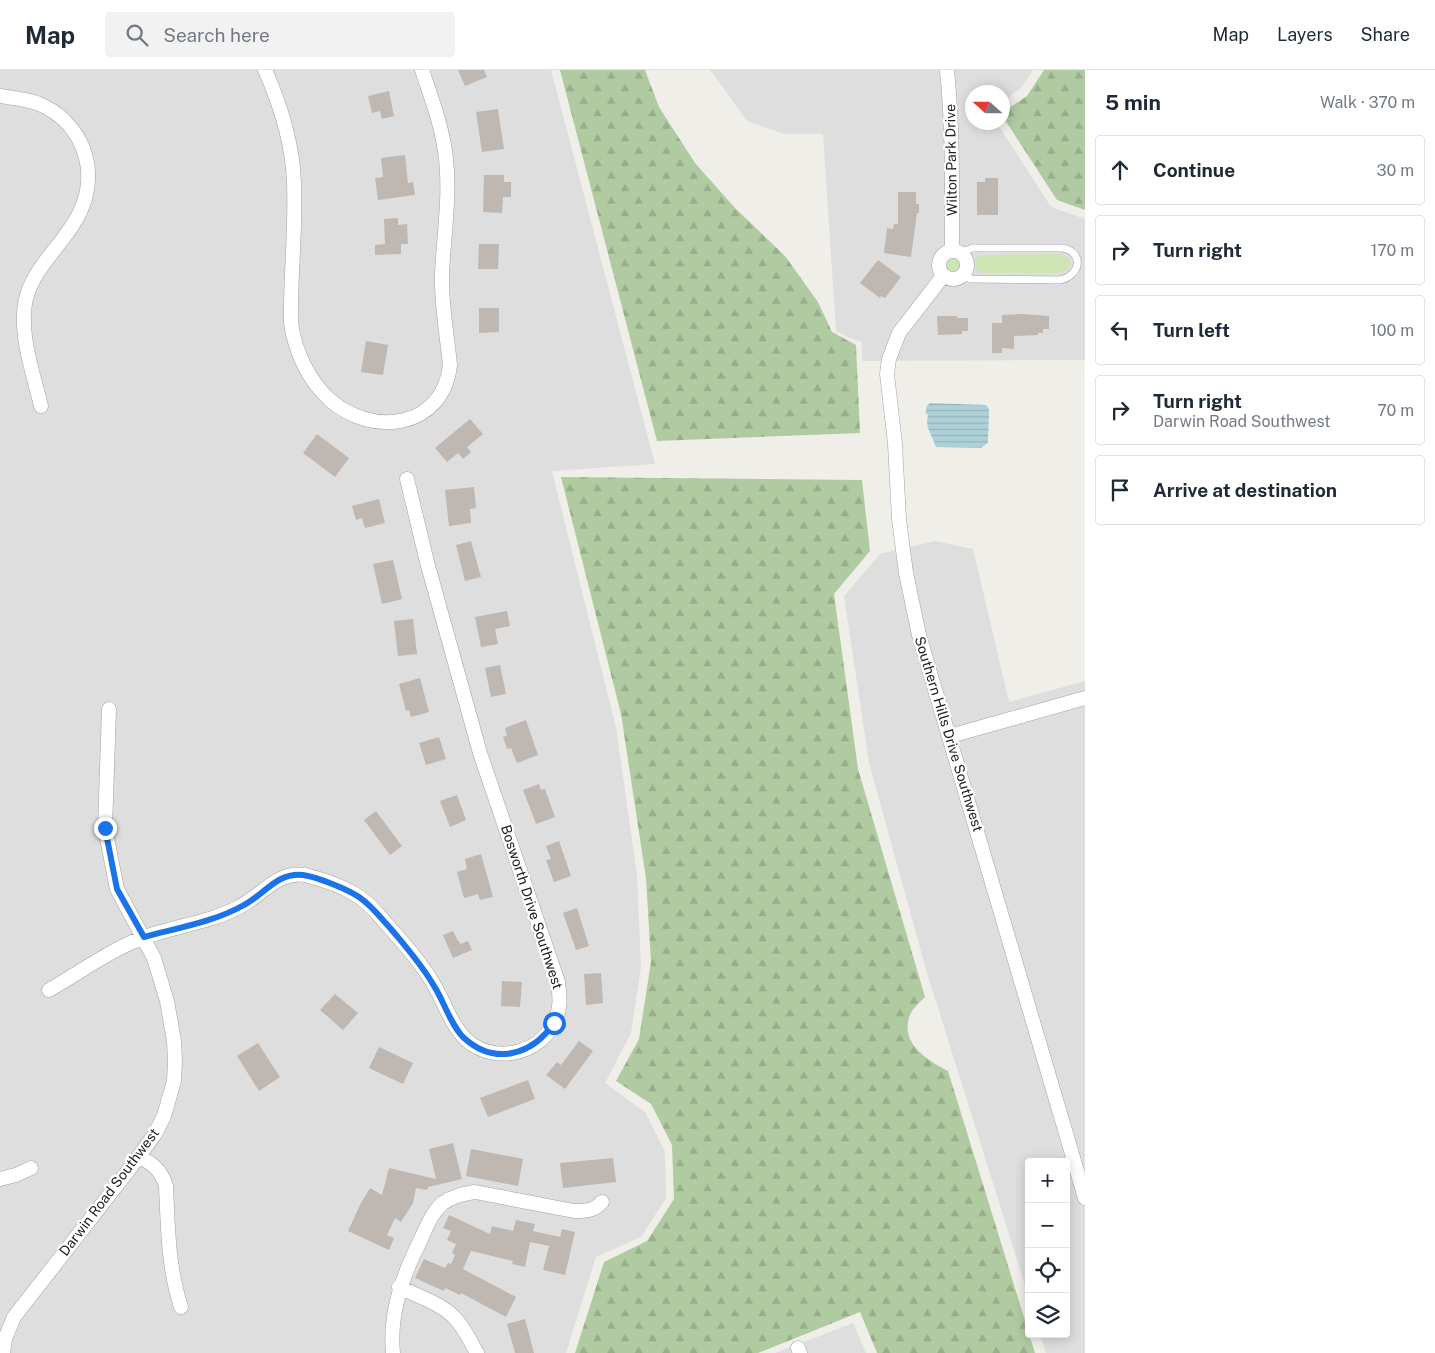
<!DOCTYPE html>
<html lang="en">
<head>
<meta charset="utf-8">
<style>
  body { margin:0; font-family:"Public Sans",sans-serif; background:#f2f2f3; color:#1f2937 }
  .controls { position:absolute; right:15px; bottom:15px; display:grid; overflow:hidden; border-radius:5px; box-shadow:0 2px 12px #0003 }
  .controls button { width:45px; height:45px; display:grid; place-items:center; padding:0; border:0; border-bottom:1px solid #e0e1e3; background:#fff; color:#1f2937; font:25px sans-serif }
  .compass { position:absolute; left:965px; top:15px; width:45px; height:45px; border-radius:50%; background:#fff; box-shadow:0 2px 12px #0003; rotate:291deg }
  .stop { position:absolute; width:15px; height:15px; margin:-11px; border:4px solid #1a73e8; border-radius:50%; background:#fff }
  .stop.end { background:#1a73e8; border-color:#fff; box-shadow:0 1px 5px #0008 }
  .list { margin:0; padding:0; list-style:none }
  h2 { display:flex; justify-content:space-between; align-items:center; height:65px; margin:0; padding:0 20px; font-size:21px }
  h2 small { font-size:16px; font-weight:400; color:#747a83 }
  .list li { display:grid; grid-template-columns:32px 1fr auto; gap:15px; align-items:center; box-sizing:border-box; height:70px; margin:0 10px 10px; padding:0 10px; border:1px solid #e0e1e3; border-radius:5px }
  .list b { display:block; font-size:19px; white-space:nowrap }
  .list p { margin:0; font-size:16px; white-space:nowrap; color:#747a83 }
  .list em { font-size:16px; font-style:normal; color:#747a83 }
  .icon { flex:none; width:28px; height:28px; fill:none; stroke:currentColor; stroke-width:2; stroke-linecap:round; stroke-linejoin:round }
  .map { position:relative; flex:none; width:1085px; height:1283px; overflow:hidden }
  header { display:flex; align-items:center; gap:30px; box-sizing:border-box; height:70px; padding:0 25px; background:#fff; border-bottom:1px solid #e0e1e3 }
  header strong { font-size:24px }
  nav { display:flex; gap:28px; margin-inline-start:auto; font-size:18px }
  .search { width:350px; height:45px; background:#f2f2f3; display:flex; align-items:center; gap:12px; box-sizing:border-box; padding:0 18px; border-radius:5px; color:#747a83; font-size:19px }
  main { display:flex }
  aside { flex:1; background:#fff }
  .map>svg:first-child { display:block }
</style>
</head>
<body>
<header>
<strong>Map</strong>
<div class="search"><svg class="icon" aria-label="search" viewBox="0 0 24 24"><circle cx="10" cy="10" r="6"/><path d="M15 15l6 6"/></svg>Search here</div>
<nav><a>Map</a><a>Layers</a><a>Share</a></nav>
</header>
<main>
<div class="map">
<svg width="1085" height="1283" viewBox="0 0 1085 1283">
  <defs>
    <pattern id="forest-firs" width="22" height="20" patternUnits="userSpaceOnUse" patternTransform="scale(1.25)"><rect width="22" height="20" fill="#b0cba2"/><path d="M5 1l3.5 6h-7zM16 11l3.5 6h-7z" fill="#97ae8b"/></pattern>
    <pattern id="water-rules" width="6" height="5" patternUnits="userSpaceOnUse" patternTransform="scale(1.25)"><rect width="6" height="5" fill="#aed1d9"/><path d="M0 2.5h6" fill="none" stroke="#95b3ba"/></pattern>
  </defs>
  <rect width="100%" height="100%" fill="#f0eee9"/>
  <path fill="#dfdede" d="M0 0H551L655 394 552 401 616 657 637 805 641 897 631 963 605 1013 645 1042 665 1081 666 1128 641 1167 596 1187 566 1283H0Z
    M710 0H1033L1021 18 1003 31 1002 22H972V52L997 53 1051 137 1085 149V290L862 291V272L850 268 836 261 823 64H784L747 51Z
    M935 471 973 479 1009 632 1085 611V1283H1046L1040 1264H1066V1092H1029V1228L927 903 869 693 844 526 880 484Z
    M853 1253 866 1283H775Z"/>
  <path fill="#cee5b5" d="M1060 184 1068 187 1071 193 1068 199 1060 203H982L977 200 974 193 977 188 983 185Z
    M944 195a9 9 0 1 1 18 0a9 9 0 1 1-18 0Z"/>
  <path fill="url(#forest-firs)" d="M560 0H645L659 37 695 93 735 138 785 186 818 232 832 262 856 275 860 363 657 371Z
    M1044 0H1085V140L1057 130 1003 47V42L1027 26Z
    M561 407 862 410 870 481 834 524 858 699 925 927C920 932 912 939 910 945 899 973 927 990 948 1001L1035 1283H877L860 1242 758 1283H575L604 1192 647 1171 674 1129 672 1075 651 1034 616 1011 639 969 651 892 646 808 621 644Z"/>
  <path fill="url(#water-rules)" d="M930 333 986 335 989 339V345L988 367V373L981 378 936 377 928 358 927 352 928 344H926C926 339 926 336 930 333Z"/>
  <path fill="#beb7b2" d="M458 0H484L487 7 465 16Z
    M389 21 394 46 382 49 380 41 372 43 368 26Z
    M498 39 504 79 482 82 476 42Z
    M405 85 408 113 413 112 415 125 378 130 375 108 383 107 381 88Z
    M484 105H504V112H511V127H503L502 143 483 142Z
    M985 108H998V145H977V112H985Z
    M898 122H916V134H919V143H917L911 187 884 183 887 158 893 159 894 154H898Z
    M398 148V155L407 154 408 174H401V184L375 185V175L385 174 384 149Z
    M479 174H499L498 199H478Z
    M878 190 901 207 885 228 881 226 880 228 860 213Z
    M479 238H499V262L479 263Z
    M1022 244 1049 246V259H1043V263H1038V265L1014 266V279L1002 278V283H992V253H1002V245Z
    M937 246H957V248H968V261H962V264L938 265Z
    M366 271 388 275 383 305 361 302Z
    M470 349 483 364 467 377 471 382 463 389 458 383 447 392 435 378Z
    M317 364 349 388 335 407 303 383Z
    M474 417 476 438 470 439 471 453 449 456 445 420Z
    M379 429 385 453 365 458 362 448 356 450 352 436Z
    M471 471 481 507 465 511 456 475Z
    M393 490 402 529 382 534 373 494Z
    M507 541 510 556 495 559 498 574 481 577 475 547Z
    M413 549 417 584 398 586 394 551Z
    M500 595 506 624 491 627 485 598Z
    M420 608 429 642 411 647 409 640 406 641 399 614Z
    M526 650 538 685 517 693 511 678 507 679 503 667 507 666 505 658Z
    M439 667 446 689 426 695 419 673Z
    M539 714 541 720 545 719 555 747 536 754 523 720Z
    M457 725 466 750 450 757 440 731Z
    M376 741 402 776 390 785 364 750Z
    M559 771 571 806 554 812 546 790 551 789 546 776Z
    M481 784 493 827 480 830 478 824 464 828 457 802 467 799 465 789Z
    M577 838 589 876 576 880 563 843Z
    M453 861 458 871H459L460 874 468 871 472 880 453 888 443 865Z
    M601 903 603 933 586 935 584 904Z
    M502 911 522 912 520 937 501 936Z
    M335 924 358 943 343 960 320 940Z
    M579 971 593 981 565 1019 546 1005 557 992 561 995Z
    M258 973 280 1007 259 1021 237 986Z
    M379 977 413 993 403 1014 369 998Z
    M528 1010 535 1029 488 1047 480 1028Z
    M453 1073 462 1109 428 1117 427 1120 416 1118 413 1133 401 1152 395 1148 387 1165 394 1168 389 1180 348 1161 360 1135 370 1118 382 1125 389 1098 436 1109 429 1079Z
    M471 1079 523 1089 518 1116 466 1106Z
    M613 1088 616 1112 563 1118 560 1093Z
    M449 1145 490 1164 492 1156 513 1161 516 1150 535 1154 533 1161 560 1167 562 1159 575 1162 565 1205 543 1200 549 1176 530 1172 525 1197 512 1194 513 1191 471 1181 463 1199 516 1227 506 1247 461 1223 460 1225 445 1218 444 1221 415 1208 424 1189 445 1198 448 1193 451 1194 455 1185 452 1183 456 1174 447 1170 451 1161 443 1158Z
    M525 1249 534 1283H515L507 1254Z"/>
  <g fill="none" stroke-linecap="round" stroke-linejoin="round">
    <g stroke="#a2a2a2" stroke-width="8">
      <path id="lane" d="M963 185 967 180 973 178H1063C1085 183 1080 206 1060 210L971 209 963 205"/>
    </g>
    <g stroke="#a2a2a2" stroke-width="15">
      <path id="street" d="M265 0C281 36 293 75 294 114 296 161 290 207 291 253 295 281 308 310 330 330 372 367 443 359 450 295 447 265 441 234 442 204 444 162 451 122 445 81 441 53 431 27 422 0
        M947 0C953 60 952 120 952 180
        M0 26C13 28 25 29 37 33 82 51 100 99 80 142 66 172 37 193 27 225 17 259 33 302 41 336
        M939 195a14 14 0 1 1 28 0a14 14 0 1 1-28 0Z
        M943 206 899 263 889 289 887 304 895 374 899 449 906 503 919 565 1085 1128
        M950 666 1085 628
        M49 920C77 904 112 879 142 868 174 856 209 853 239 837 261 826 278 800 305 805 321 809 344 817 358 826 371 834 380 847 390 858 406 876 422 894 434 915 446 935 453 962 473 975 500 992 539 983 554 953 561 940 560 926 558 912L480 683 427 492 407 409
        M138 1087C152 1092 162 1102 166 1116 168 1158 168 1197 181 1237
        M0 1109 16 1105 31 1098
        M399 1217C417 1226 440 1233 454 1247 464 1257 470 1271 477 1283
        M798 1278 800 1283
        M3 1283 5 1269 14 1247 131 1097 155 1064 164 1046 174 1011 175 991 174 971 167 931 154 888 117 819 105 758 109 639
        M393 1283C389 1242 403 1205 421 1169 427 1156 432 1142 443 1133 453 1126 463 1124 475 1122L574 1141C585 1141 594 1141 602 1132"/>
    </g>
    <use href="#lane" stroke="#fff" stroke-width="7"/>
    <use href="#street" stroke="#fff" stroke-width="14"/>
  </g>
  <g fill="none" stroke-linecap="round" stroke-linejoin="round">
    <path stroke="#1a73e8" stroke-width="6" d="M105 758 117 819 144 867C177 858 214 852 244 835 265 824 277 802 303 805 317 807 347 819 359 827 371 835 381 848 391 859 406 877 422 895 434 916 444 931 451 956 464 968 495 996 532 985 554 953"/>
  </g>
  <g text-anchor="middle" stroke-width="4.5" stroke-linejoin="round" paint-order="stroke">
    <g font-size="14" fill="#212121" stroke="#fff">
      <text transform="translate(951 90) rotate(-91)" y="5">Wilton Park Drive</text>
      <text transform="translate(949 664) rotate(73)" y="5">Southern Hills Drive Southwest</text>
      <text transform="translate(532 837) rotate(72)" y="5">Bosworth Drive Southwest</text>
      <text transform="translate(109 1122) rotate(-53)" y="5">Darwin Road Southwest</text>
    </g>
  </g>
</svg>
<div class="controls">
<button>+</button>
<button>−</button>
<button><svg class="icon" aria-label="locate" viewBox="0 0 24 24"><circle cx="12" cy="12" r="6"/><path d="M12 2v4M12 18v4M2 12h4M18 12h4"/></svg></button>
<button><svg class="icon" aria-label="layers" viewBox="0 0 24 24"><path d="M12 4l9 5-9 5-9-5zM3 14l9 5 9-5"/></svg></button>
</div>
<svg class="compass" viewBox="-18 -18 36 36"><path d="M0-13l5 13h-10z" fill="#e53935"/><path d="M0 13l5-13h-10z" fill="#747a83"/></svg>
<div class="stop" style="left:554px;top:953px"></div>
<div class="stop end" style="left:105px;top:758px"></div>
</div>
<aside>
<h2>5 min<small>Walk · 370 m</small></h2>
<ul class="list">
<li><svg class="icon" aria-label="ahead" viewBox="0 0 24 24"><path d="M12 20V5M6 11l6-6 6 6"/></svg><div><b>Continue</b></div><em>30 m</em></li>
<li><svg class="icon" aria-label="right" viewBox="0 0 24 24"><path d="M7 20v-9h11M14 6l5 5-5 5"/></svg><div><b>Turn right</b></div><em>170 m</em></li>
<li><svg class="icon" aria-label="left" viewBox="0 0 24 24"><path d="M17 20v-9H6M10 6l-5 5 5 5"/></svg><div><b>Turn left</b></div><em>100 m</em></li>
<li><svg class="icon" aria-label="right" viewBox="0 0 24 24"><path d="M7 20v-9h11M14 6l5 5-5 5"/></svg><div><b>Turn right</b><p>Darwin Road Southwest</p></div><em>70 m</em></li>
<li><svg class="icon" aria-label="arrive" viewBox="0 0 24 24"><path d="M6 21V4h12l-3 4 3 4H6"/></svg><div><b>Arrive at destination</b></div></li>
</ul>
</aside>
</main>
</body>
</html>
